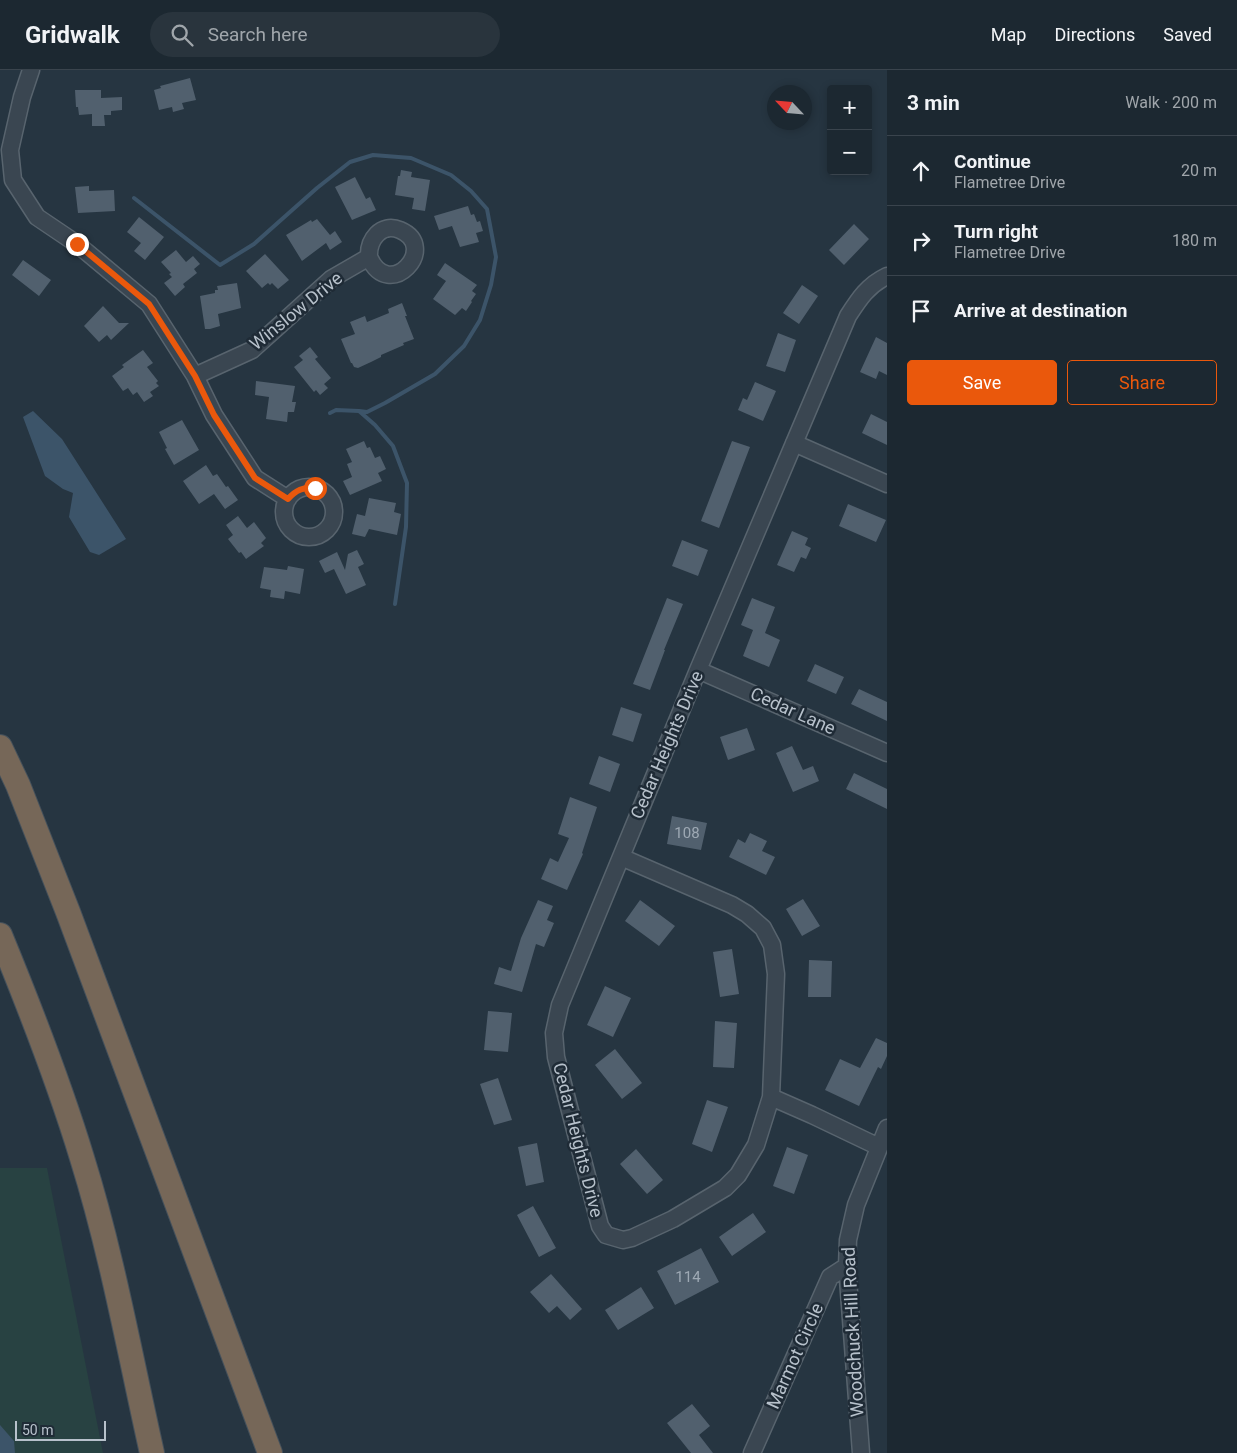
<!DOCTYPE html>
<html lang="en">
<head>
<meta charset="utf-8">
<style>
  body { margin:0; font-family:Roboto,sans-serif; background:#29343d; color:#f1f3f6 }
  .controls { position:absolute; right:15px; top:15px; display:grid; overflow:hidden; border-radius:5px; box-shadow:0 2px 8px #0003 }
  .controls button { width:45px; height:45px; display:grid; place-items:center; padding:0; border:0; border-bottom:1px solid #3a444d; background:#1c2831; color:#f1f3f6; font:25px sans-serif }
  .compass { position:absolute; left:767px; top:15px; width:45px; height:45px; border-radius:50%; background:#1c2831; box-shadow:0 2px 8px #0003; rotate:296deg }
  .scale { position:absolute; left:15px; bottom:12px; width:91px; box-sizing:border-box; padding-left:5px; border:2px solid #b7c1cb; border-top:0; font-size:14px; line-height:18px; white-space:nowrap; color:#b7c1cb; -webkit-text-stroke:4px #1f2b36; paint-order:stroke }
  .stop { position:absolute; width:15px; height:15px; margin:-11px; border:4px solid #ea580c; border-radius:50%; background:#fff }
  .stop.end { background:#ea580c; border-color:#fff; box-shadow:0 1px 5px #0008 }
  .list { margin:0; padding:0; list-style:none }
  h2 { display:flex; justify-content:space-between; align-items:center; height:65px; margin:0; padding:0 20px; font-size:21px }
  h2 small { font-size:16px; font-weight:400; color:#a0a6ab }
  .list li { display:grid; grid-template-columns:32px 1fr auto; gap:15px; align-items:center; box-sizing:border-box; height:70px; padding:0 20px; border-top:1px solid #3a444d }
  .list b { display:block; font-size:19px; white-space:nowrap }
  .list p { margin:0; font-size:16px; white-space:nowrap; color:#a0a6ab }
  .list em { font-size:16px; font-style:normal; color:#a0a6ab }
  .actions { display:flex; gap:10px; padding:15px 20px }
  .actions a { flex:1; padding:11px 0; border:1px solid #ea580c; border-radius:5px; text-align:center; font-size:18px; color:#ea580c }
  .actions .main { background:#ea580c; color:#fff }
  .icon { flex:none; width:28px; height:28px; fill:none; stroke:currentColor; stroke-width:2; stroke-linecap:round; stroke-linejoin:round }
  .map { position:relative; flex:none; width:887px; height:1383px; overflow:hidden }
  header { display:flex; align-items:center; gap:30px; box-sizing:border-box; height:70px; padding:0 25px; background:#1c2831; border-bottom:1px solid #3a444d }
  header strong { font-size:24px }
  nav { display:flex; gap:28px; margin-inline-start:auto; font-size:18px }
  .search { width:350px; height:45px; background:#29343d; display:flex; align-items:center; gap:12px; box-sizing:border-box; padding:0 18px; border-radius:28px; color:#a0a6ab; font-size:19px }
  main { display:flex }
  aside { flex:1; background:#1c2831 }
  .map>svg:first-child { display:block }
</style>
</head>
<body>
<header>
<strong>Gridwalk</strong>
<div class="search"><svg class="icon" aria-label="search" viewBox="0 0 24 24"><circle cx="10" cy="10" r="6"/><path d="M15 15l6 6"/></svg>Search here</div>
<nav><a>Map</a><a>Directions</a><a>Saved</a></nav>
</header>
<main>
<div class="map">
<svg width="887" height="1383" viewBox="0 0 887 1383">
  <rect width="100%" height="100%" fill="#263541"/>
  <path fill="#284242" d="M0 1098H47L103 1383H0Z"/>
  <path fill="#3c5469" d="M33 341 62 369 126 469 99 485 90 482 69 447 73 423 63 419 45 406 23 347Z
    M0 1355 14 1371 15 1383H0Z"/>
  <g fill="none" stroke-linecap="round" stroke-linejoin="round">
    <path stroke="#3c5469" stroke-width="4" d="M134 128 220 195 254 174 317 118 350 92 373 85 411 88 451 105 471 121 487 139 496 187 491 215 480 250 464 276 435 304 385 333 367 342 359 341
      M330 343 336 340 359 341 375 355 393 376 407 413 406 457 395 534"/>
  </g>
  <path fill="#51606e" d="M190 8 196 30 182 33 184 39 173 42 172 37 159 40 154 20 161 18 160 16Z
    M75 20H101V28L122 27V40L111 41V45H104L105 56H92V44L79 45 78 37H76Z
    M401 100 412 102 411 107 430 110 425 141 412 139 414 128 395 125 398 106H400Z
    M355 107 366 129 370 127 376 140 352 150 335 117Z
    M89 116V121L114 120 115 141 78 143 75 117Z
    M468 136 471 145 474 144 477 152 480 151 483 161 476 163 479 172 460 177 452 156 439 160 434 146Z
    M139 147 164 167 145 190 134 181 141 173 127 162Z
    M317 149 330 165 335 161 342 172 330 180 326 173 302 191 286 165 311 150 312 152Z
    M854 154 869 169 844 195 829 180Z
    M176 180 186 192 193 186 200 194 194 199 197 203 183 214 185 217 175 226 164 213 172 207 169 204 171 203 161 192Z
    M265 184 289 210 278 219 272 213 270 215 268 213 262 218 246 201Z
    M23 190 51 210 39 226 12 205Z
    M445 193 477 215 472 221 476 224 471 231 472 232 466 241 462 238 455 245 433 229 446 211 437 205Z
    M237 213 241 238 218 244 220 256 210 259H205L200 226 215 223V220H218L217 216Z
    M802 215 818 226 799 254 783 243Z
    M402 233 407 246H405L414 269 403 273 404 275 381 285V287L371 292 358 298 354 297 352 293H351L341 269 355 264 350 252 365 246 367 252 389 243 388 239Z
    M103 236 119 253H129L111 270 107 265 99 272 84 256Z
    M778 263 796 270 785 302 766 296Z
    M876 267 887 273V305L879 301 876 309 860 302Z
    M310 277 318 287 315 289 331 308 324 314 328 318 320 325 316 320 314 322 294 297 303 290 299 286Z
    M143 280 153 293 147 297 158 311 156 313 159 316 150 322 153 326 144 332 137 322 133 325 128 318 123 321 112 306 124 297 122 295Z
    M256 311 295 316 292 332H296L294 342H288L287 352 266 349 269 327 255 325Z
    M755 312 776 321 763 351 738 340 743 328 747 330Z
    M871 344 887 352V375L862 363Z
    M182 350 199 380 174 395 165 379 167 378 159 362Z
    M364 371 367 378 370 377 375 388 380 386 386 399 378 403 382 411 350 425 343 411 352 407 347 394 352 392 346 379Z
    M732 371 750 377 719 458 701 451Z
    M206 395 213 406 217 404 226 417 228 416 238 430 225 439 214 424 199 434 183 411Z
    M369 428 396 433 394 442 401 444 397 465 369 459 365 467 352 464 357 444 365 446Z
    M848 434 886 450 876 472 839 456Z
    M238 446 247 458 254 452 266 468 261 473 264 476 246 489 241 482 239 483 228 469 233 465 226 455Z
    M792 461 808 468 805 475 811 478 806 489 801 487 794 502 777 495Z
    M682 470 708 480 698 506 672 496Z
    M357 480 364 494 358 497 366 515 346 524 334 499 325 503 319 491 337 482 345 500 348 484Z
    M288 496 304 499 300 524 285 521 284 529 270 527 271 520 260 518 264 497 287 500Z
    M667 528 683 534 664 580H665L650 620 633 614Z
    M752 528 775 537 765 563 780 570 769 597 743 586 753 560 741 555Z
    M815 594 844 607 836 624 807 611Z
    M859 619 887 632V651L851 634Z
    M621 637 642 644 633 672 612 665Z
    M747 658 755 680 728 690 720 667Z
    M792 676 803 700 813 696 819 711 793 722 776 683Z
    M599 686 620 694 610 722 589 714Z
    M854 703 887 719V739L846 719Z
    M570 727 597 737 582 783 583 784 567 820 541 809 550 788 558 792 569 768 558 764Z
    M672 746 707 753 701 780 667 774Z
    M750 763 767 771 762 781 775 787 766 805 729 787 738 769 745 773Z
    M803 829 820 856 802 866 786 839Z
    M538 830 553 836 547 850 554 853 544 877 536 874 522 922 494 914 499 897 511 901 521 868Z
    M640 830 675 856 659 876 625 851Z
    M732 879 739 924 720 927 713 882Z
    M809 890 832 891 831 927H808Z
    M605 916 631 928 613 967 587 955Z
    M488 941 512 943 508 982 484 980Z
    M715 951 737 953 734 998 713 997Z
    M876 968 887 973V986L881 999 878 997 859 1036 825 1020 840 989 860 998Z
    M615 979 642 1013 622 1029 595 995Z
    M498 1008 512 1050 494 1055 480 1014Z
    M707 1030 728 1037 712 1082 692 1074Z
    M537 1073 544 1112 526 1116 518 1077Z
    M787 1077 808 1085 794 1124 773 1116Z
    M636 1079 663 1110 647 1124 620 1094Z
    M533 1136 556 1178 539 1187 517 1145Z
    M753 1143 766 1162 732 1186 719 1167Z
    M701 1178 719 1212 675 1235 657 1201Z
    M551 1204 582 1239 570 1250 557 1236 549 1243 530 1222Z
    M641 1217 654 1238 618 1260 605 1240Z
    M692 1334 710 1356 699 1365 713 1383H691L667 1353Z"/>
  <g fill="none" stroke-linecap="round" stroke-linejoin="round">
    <g stroke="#58646e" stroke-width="19">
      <path id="minor" d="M31 0 22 27 10 80 13 110 37 147 77 174 149 234 195 306 214 345 255 408 288 429
        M195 306 252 280 331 209 369 187C389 233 440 177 400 160 381 152 368 170 369 187
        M794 373 887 414
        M284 442a25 25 0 1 1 50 0a25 25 0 1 1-50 0Z
        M698 600 887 683
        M621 787 732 835 747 844 763 858 772 875 776 904 771 1027 756 1075 738 1105 725 1118 673 1149 632 1168 623 1170 606 1165 600 1156 556 987 554 963 560 935 698 600 848 246C859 229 868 215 887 206
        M771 1027 812 1045 879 1077
        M752 1383 830 1207 847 1196
        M861 1383 847 1196 848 1170 856 1135 887 1058"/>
    </g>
    <g stroke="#45515b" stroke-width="26">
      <path id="highway" d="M0 677 18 715 68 842 270 1383
        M0 865C30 938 59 1012 82 1088 112 1184 130 1285 152 1383"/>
    </g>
    <use href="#minor" stroke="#3a4651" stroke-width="16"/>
    <use href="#highway" stroke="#766758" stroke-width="24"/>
  </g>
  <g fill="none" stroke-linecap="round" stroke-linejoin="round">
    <path stroke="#ea580c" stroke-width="6" d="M77 174 149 234 195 306 214 345 255 408 288 429C296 420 303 417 315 418"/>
  </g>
  <g text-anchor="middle" stroke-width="5" stroke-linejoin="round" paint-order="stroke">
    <g font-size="15" fill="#9ea9b4">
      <text x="687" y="768">108</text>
      <text x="688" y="1212">114</text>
    </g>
    <g font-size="18" fill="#b7c1cb" stroke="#1f2b36">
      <text transform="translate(296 241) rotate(-39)" y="6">Winslow Drive</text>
      <text transform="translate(793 641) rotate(24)" y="6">Cedar Lane</text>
      <text transform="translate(667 675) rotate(-67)" y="6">Cedar Heights Drive</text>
      <text transform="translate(578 1070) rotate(76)" y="6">Cedar Heights Drive</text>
      <text transform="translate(853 1262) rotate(-93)" y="6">Woodchuck Hill Road</text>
      <text transform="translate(795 1286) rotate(-66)" y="6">Marmot Circle</text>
    </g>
  </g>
</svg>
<div class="controls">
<button>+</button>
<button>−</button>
</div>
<svg class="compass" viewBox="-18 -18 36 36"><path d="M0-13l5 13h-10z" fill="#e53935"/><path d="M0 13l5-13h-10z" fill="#a0a6ab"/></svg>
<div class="scale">50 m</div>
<div class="stop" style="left:315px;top:418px"></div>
<div class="stop end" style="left:77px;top:174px"></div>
</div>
<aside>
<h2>3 min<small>Walk · 200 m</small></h2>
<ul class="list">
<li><svg class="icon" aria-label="ahead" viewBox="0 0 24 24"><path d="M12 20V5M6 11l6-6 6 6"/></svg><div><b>Continue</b><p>Flametree Drive</p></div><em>20 m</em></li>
<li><svg class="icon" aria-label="right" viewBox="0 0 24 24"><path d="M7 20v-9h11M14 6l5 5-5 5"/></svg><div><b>Turn right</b><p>Flametree Drive</p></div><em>180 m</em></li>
<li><svg class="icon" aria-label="arrive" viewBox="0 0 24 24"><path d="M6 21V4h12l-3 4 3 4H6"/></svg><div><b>Arrive at destination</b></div></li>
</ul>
<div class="actions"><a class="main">Save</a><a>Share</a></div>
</aside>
</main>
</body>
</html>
